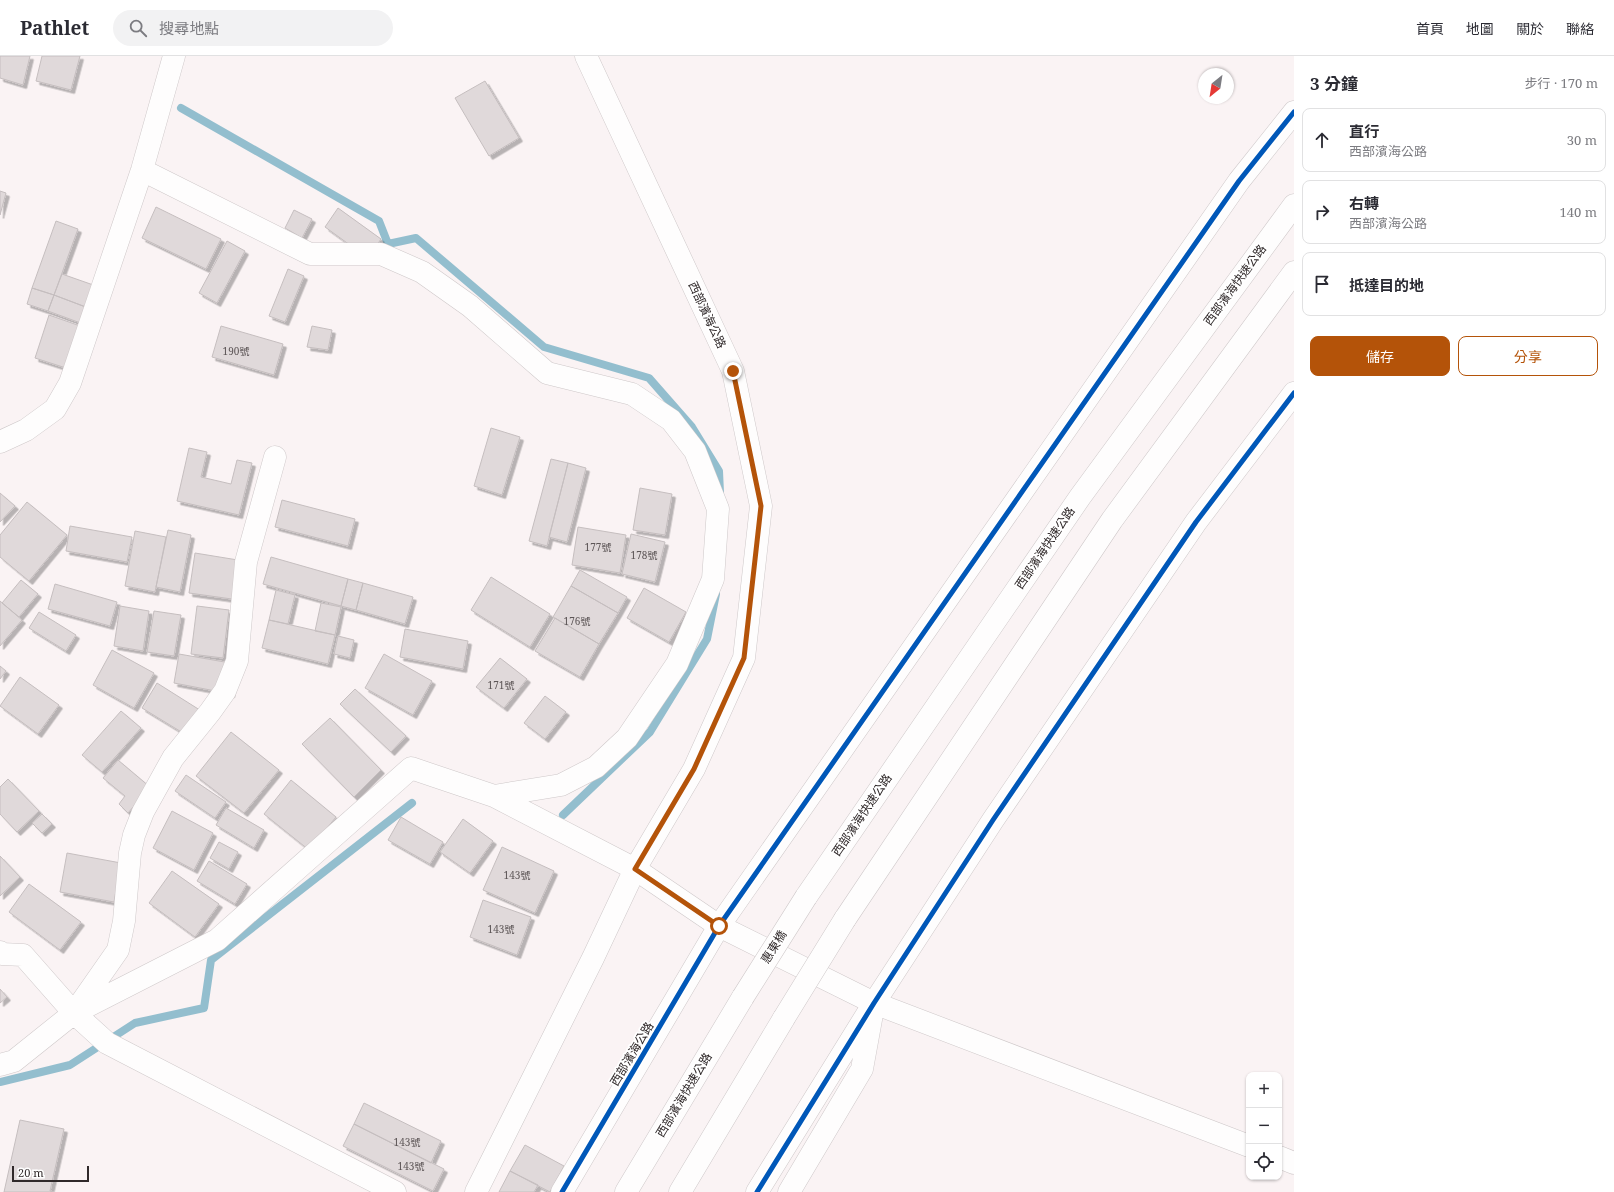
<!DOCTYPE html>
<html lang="zh-TW">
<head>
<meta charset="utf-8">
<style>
  body { margin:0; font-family:"Noto Serif","Noto Sans TC",serif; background:#f2f2f3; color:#2b2b33 }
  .controls { position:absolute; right:12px; bottom:12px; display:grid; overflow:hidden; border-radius:8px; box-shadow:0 1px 3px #0004 }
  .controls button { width:36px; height:36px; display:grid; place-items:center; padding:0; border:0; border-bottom:1px solid #e1e1e2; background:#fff; color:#2b2b33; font:20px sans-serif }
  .compass { position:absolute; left:1198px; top:12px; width:36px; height:36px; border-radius:50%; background:#fff; box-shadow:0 1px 3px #0004; rotate:210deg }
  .scale { position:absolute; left:12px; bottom:10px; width:77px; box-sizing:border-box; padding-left:4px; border:2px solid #30292a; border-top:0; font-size:11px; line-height:14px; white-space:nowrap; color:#30292a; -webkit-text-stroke:3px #fff; paint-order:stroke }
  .stop { position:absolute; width:12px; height:12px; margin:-9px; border:3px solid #b45309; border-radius:50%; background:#fff }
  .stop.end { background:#b45309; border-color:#fff; box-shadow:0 1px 4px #0008 }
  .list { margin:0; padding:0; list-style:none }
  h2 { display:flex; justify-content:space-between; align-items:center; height:52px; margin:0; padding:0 16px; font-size:17px }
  h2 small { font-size:13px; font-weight:400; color:#7c7c81 }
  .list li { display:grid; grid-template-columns:26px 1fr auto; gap:12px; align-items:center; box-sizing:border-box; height:64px; margin:0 8px 8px; padding:0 8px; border:1px solid #e1e1e2; border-radius:8px }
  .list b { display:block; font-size:15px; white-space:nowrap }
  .list p { margin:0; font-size:13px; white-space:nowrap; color:#7c7c81 }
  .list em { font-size:13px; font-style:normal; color:#7c7c81 }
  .actions { display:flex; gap:8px; padding:12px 16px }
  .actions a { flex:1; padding:9px 0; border:1px solid #b45309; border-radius:8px; text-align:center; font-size:14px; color:#b45309 }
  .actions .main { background:#b45309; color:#fff }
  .icon { flex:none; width:22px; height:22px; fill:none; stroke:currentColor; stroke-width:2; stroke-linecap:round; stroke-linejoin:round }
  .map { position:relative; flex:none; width:1294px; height:1136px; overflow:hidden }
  header { display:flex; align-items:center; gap:24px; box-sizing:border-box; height:56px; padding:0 20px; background:#fff; border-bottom:1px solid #e1e1e2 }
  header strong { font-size:19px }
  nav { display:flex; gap:22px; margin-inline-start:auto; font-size:14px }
  .search { width:280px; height:36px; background:#f2f2f3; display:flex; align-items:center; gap:10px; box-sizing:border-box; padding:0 14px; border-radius:22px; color:#7c7c81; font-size:15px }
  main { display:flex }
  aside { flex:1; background:#fff }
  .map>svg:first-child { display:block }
</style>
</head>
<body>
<header>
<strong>Pathlet</strong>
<div class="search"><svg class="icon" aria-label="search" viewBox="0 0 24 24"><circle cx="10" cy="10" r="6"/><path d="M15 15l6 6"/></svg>搜尋地點</div>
<nav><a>首頁</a><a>地圖</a><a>關於</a><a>聯絡</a></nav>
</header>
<main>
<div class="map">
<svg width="1294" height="1136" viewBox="0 0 1294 1136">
  <defs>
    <filter id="shadow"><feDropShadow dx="3.5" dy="3.5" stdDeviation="0" flood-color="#0004"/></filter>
  </defs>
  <rect width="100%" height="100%" fill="#faf3f4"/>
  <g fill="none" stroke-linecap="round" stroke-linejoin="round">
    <path stroke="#93bece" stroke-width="8" d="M181 52 379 165 388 188 416 182 544 291 649 322 692 371 719 415 720 437
      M563 759 650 676 707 583 716 538
      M0 1026 70 1009 135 967 204 952 211 904 412 747"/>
  </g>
  <path fill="#e0d9da" stroke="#c5bebf" filter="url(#shadow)" d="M0 0H30L23 29 0 22Z
    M42 0H80L71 34 36 25Z
    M485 25 519 82 489 100 455 42Z
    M0 135 6 137 0 159Z
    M156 151 221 183 206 213 142 182Z
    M338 152 381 183 368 202 325 171Z
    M294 154 312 163 302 182 285 172Z
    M56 165 78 173 54 239 32 232Z
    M227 185 245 195 217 247 199 237Z
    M288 213 304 220 285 266 269 260Z
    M62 218 99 231 91 253 54 239Z
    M32 232 54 239 48 255 27 248Z
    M54 239 91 253 86 269 48 255Z
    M49 259 83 271 69 313 35 302Z
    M221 270 283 288 274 319 212 301Z
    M312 270 332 274 328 294 307 291Z
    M491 372 520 381 502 439 474 430Z
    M189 392 207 396 201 421 231 428 237 404 252 407 239 459 177 445Z
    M551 403 568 407 547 490 529 485Z
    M568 407 586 412 567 486 549 481Z
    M640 432 672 438 665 479 633 474Z
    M0 437 15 450 0 466Z
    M282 444 355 463 348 490 275 471Z
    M27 446 67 479 29 525 0 501V479Z
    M70 470 132 481 127 506 66 495Z
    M578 471 626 479 620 517 572 509Z
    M168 474 191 479 180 536 156 531Z
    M135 475 166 481 155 536 125 530Z
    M631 478 665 486 655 526 622 518Z
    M195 497 244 505 239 544 189 537Z
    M271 501 348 523 341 550 263 528Z
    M580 514 627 541 618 557 571 530Z
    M491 521 550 558 530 591 471 554Z
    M348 523 363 527 356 554 341 550Z
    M21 524 38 538 19 561 2 547Z
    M363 527 413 541 405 568 356 554Z
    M55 528 117 546 110 570 48 553Z
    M571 530 618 557 599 588 553 561Z
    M644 532 686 556 669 586 627 562Z
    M276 534 295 539 288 568 269 564Z
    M0 545 22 564 0 590Z
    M321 547 341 551 335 579 315 575Z
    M120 550 149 555 143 595 114 590Z
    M197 550 229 554 223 602 191 598Z
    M154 555 181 559 174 600 147 596Z
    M39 556 76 579 66 595 29 572Z
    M555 562 599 588 580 621 535 595Z
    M269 564 335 579 328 608 262 592Z
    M405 573 468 585 463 613 400 601Z
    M338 580 354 584 350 602 334 598Z
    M112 594 154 617 134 652 93 629Z
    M179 598 236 608 231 638 174 627Z
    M384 598 432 625 413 659 365 632Z
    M500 602 527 623 504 652 476 631Z
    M0 610 6 615 0 623Z
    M20 621 59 649 38 678 0 650Z
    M157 627 203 656 188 680 142 652Z
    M355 633 406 680 391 696 340 648Z
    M545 640 566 656 545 683 524 667Z
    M121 655 141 672 102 716 82 699Z
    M330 662 381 714 354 741 302 688Z
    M231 676 279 714 244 757 196 720Z
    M118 704 150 731 128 757 119 748 125 740 103 722Z
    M186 719 226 746 215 762 175 735Z
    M8 723 39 755 17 776 0 758V731Z
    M291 724 336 761 309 794 264 758Z
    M226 752 264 774 254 792 216 769Z
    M172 755 213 777 194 814 153 792Z
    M42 758 52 768 42 777 32 767Z
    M401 761 443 786 430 808 388 784Z
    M463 763 493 785 470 817 440 796Z
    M219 786 238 796 229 813 210 802Z
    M502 791 554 815 535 857 483 834Z
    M67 797 121 807 114 846 60 836Z
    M0 800 20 821 0 840Z
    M209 805 247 828 235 848 197 825Z
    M172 815 219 848 195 881 149 847Z
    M29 828 81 866 60 894 9 856Z
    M483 844 531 861 517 899 470 881Z
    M0 933 7 941 0 947Z
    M364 1047 441 1085 431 1107 354 1068Z
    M20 1064 64 1073 50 1135 54 1136H4Z
    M354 1068 444 1113 433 1135 343 1090Z
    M525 1089 564 1110 550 1136 510 1115Z
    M510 1115 538 1129 534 1136H499Z"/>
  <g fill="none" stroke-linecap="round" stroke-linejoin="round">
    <g stroke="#cec8c9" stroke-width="23">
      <path id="minor" d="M142 114 310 198H381L422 216 470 250 547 317 632 338 671 364 695 395 718 453 713 523 677 608 627 682 596 711 561 729 494 740
        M0 386 26 374 55 353 70 327 142 114 174 0
        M719 870 1239 125 1294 56
        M0 896 2 898 23 899 74 957 217 884 411 712 494 740 635 813 593 902 476 1136
        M874 947 1249 1090
        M74 957 107 987 395 1136
        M0 1009 14 1005 74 957 118 894 124 865 130 797 134 779 143 756 173 702 210 656 225 635 237 605 246 506 275 401
        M1279 1101 1294 1107
        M789 1136 862 1013 874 947 993 764 1196 466 1294 337"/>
    </g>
    <g stroke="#cec8c9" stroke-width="23">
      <path id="major" d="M586 0 733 315 761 450 744 602 694 713 635 813 719 870 874 947 757 1136
        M562 1136 719 870"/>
    </g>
    <g stroke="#cec8c9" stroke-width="23">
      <path id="highway" d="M806 841 1080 441 1294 149
        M845 863 1112 464 1294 216
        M626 1136 743 941
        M680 1136 784 962"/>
    </g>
    <use href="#minor" stroke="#fefdfd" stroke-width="22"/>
    <use href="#major" stroke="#fefdfd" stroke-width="22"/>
    <use href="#highway" stroke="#fefdfd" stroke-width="22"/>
    <g stroke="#cec8c9" stroke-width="23" stroke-linecap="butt">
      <path id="highway-bridge" d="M743 941 806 841
        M784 962 845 863"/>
    </g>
    <use href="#highway-bridge" stroke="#fefdfd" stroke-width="22"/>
    <g stroke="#fff" stroke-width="8">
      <path id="cycleway" d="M562 1136 719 870 1239 125 1294 56
        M757 1136 874 947 993 764 1196 466 1294 337"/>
    </g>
    <use href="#cycleway" stroke="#0057b8" stroke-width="5"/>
  </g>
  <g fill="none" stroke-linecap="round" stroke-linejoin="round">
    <path stroke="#b45309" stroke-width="5" d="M719 870 635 813 694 713 744 602 761 450 733 315"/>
  </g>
  <g text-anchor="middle" stroke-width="3.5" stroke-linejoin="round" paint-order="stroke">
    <g font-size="10" fill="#5d5657">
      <text x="236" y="299">190號</text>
      <text x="598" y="495">177號</text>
      <text x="644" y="503">178號</text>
      <text x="577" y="569">176號</text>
      <text x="501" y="633">171號</text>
      <text x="517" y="823">143號</text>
      <text x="501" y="877">143號</text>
      <text x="407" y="1090">143號</text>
      <text x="411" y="1114">143號</text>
    </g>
    <g font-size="12" fill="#30292a" stroke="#fff">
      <text transform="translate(1235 229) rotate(-54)" y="4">西部濱海快速公路</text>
      <text transform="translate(707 259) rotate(65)" y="4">西部濱海公路</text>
      <text transform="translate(1045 492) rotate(-56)" y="4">西部濱海快速公路</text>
      <text transform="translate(862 759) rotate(-56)" y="4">西部濱海快速公路</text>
      <text transform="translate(774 891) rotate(-58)" y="4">惠東橋</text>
      <text transform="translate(632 998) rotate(-59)" y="4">西部濱海公路</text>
      <text transform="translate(684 1039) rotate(-59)" y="4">西部濱海快速公路</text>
    </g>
  </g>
</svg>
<div class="controls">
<button>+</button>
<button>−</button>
<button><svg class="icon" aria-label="locate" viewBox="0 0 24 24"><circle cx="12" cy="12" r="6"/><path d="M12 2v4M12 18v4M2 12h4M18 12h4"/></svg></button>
</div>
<svg class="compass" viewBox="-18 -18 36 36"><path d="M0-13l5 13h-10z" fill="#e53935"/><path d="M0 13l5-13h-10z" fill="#7c7c81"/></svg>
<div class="scale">20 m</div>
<div class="stop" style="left:719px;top:870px"></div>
<div class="stop end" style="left:733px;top:315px"></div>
</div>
<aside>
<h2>3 分鐘<small>步行 · 170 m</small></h2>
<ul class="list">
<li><svg class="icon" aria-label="ahead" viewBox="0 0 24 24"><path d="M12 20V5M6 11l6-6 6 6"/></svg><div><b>直行</b><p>西部濱海公路</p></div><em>30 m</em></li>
<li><svg class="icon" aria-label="right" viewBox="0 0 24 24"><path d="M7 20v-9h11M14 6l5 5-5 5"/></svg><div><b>右轉</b><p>西部濱海公路</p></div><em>140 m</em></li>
<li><svg class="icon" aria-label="arrive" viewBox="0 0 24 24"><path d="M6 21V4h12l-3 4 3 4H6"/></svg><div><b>抵達目的地</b></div></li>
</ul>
<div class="actions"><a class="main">儲存</a><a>分享</a></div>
</aside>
</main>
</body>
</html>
